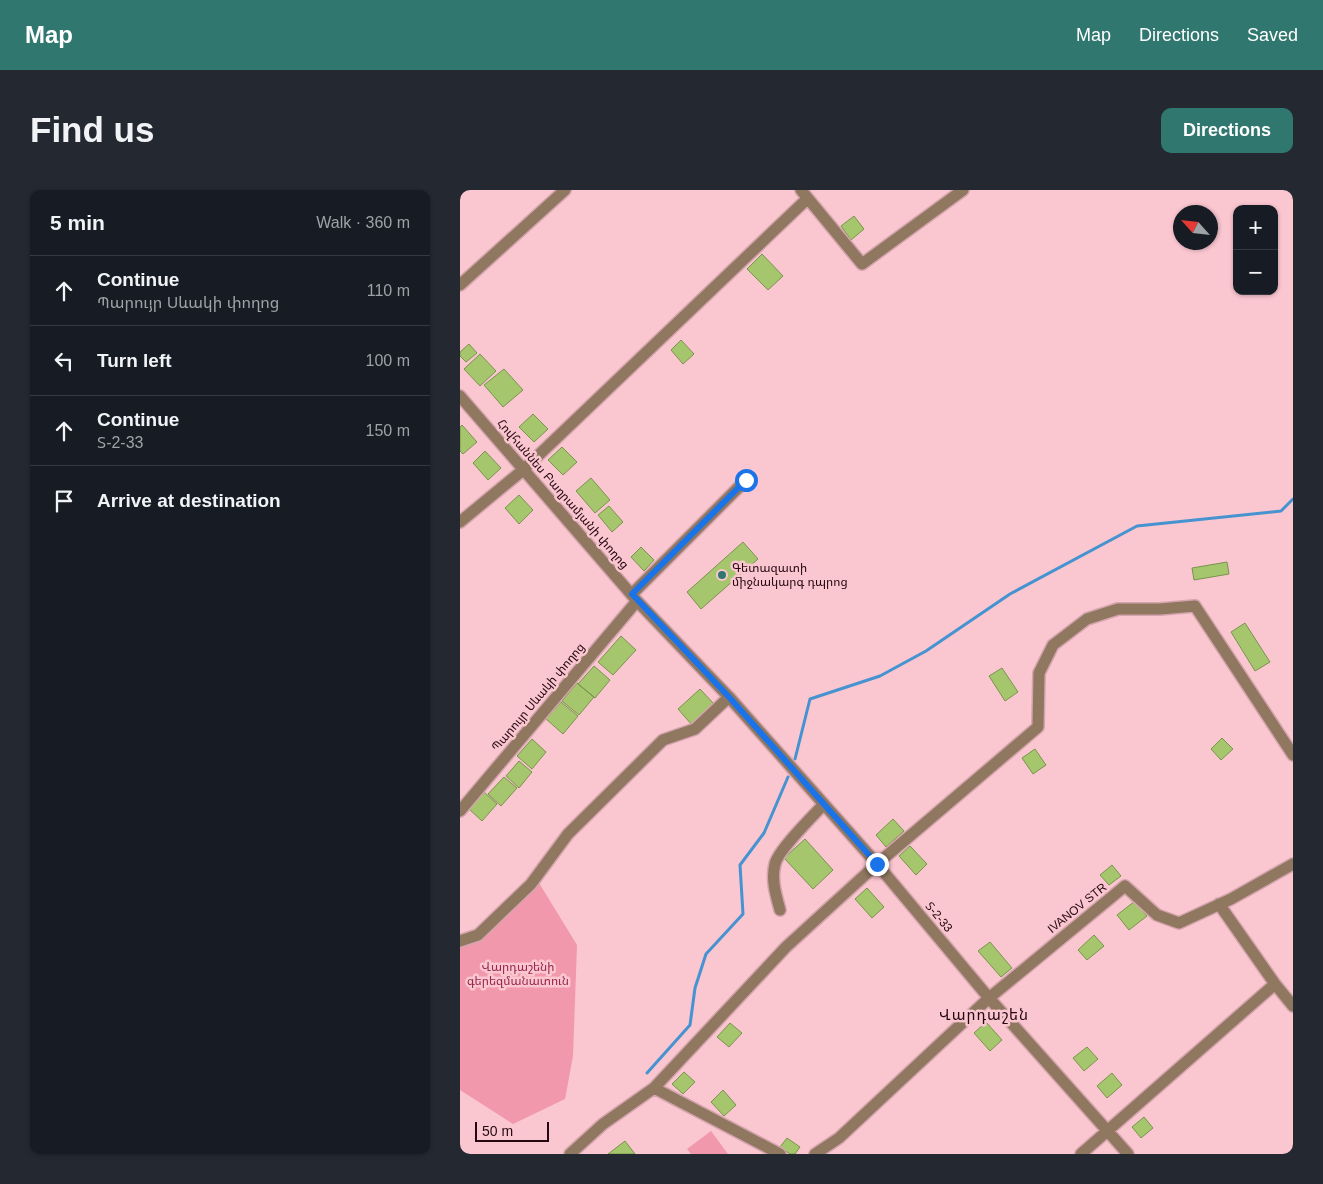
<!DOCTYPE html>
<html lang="en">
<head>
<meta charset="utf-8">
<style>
  body { margin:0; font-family:Arial,"Noto Sans Armenian",sans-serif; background:#242831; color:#f1f3f6 }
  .controls { position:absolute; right:15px; top:15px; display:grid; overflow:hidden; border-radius:10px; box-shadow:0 1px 4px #0004 }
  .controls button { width:45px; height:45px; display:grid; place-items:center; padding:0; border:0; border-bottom:1px solid #363941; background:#171b24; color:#f1f3f6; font:25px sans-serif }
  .compass { position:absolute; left:713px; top:15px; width:45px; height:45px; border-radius:50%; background:#171b24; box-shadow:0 1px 4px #0004; rotate:297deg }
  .scale { position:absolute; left:15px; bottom:12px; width:74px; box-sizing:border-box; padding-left:5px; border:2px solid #250810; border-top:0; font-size:14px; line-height:18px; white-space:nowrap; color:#250810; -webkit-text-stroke:4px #fac6d0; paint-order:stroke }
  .stop { position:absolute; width:15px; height:15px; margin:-11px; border:4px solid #1a73e8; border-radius:50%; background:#fff }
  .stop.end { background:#1a73e8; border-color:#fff; box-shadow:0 1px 5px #0008 }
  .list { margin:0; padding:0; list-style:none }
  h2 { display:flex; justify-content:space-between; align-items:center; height:65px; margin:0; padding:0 20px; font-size:21px }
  h2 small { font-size:16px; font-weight:400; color:#9ea1a6 }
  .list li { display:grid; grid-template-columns:32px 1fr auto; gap:15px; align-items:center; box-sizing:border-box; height:70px; padding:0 20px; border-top:1px solid #363941 }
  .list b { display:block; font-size:19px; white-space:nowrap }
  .list p { margin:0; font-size:16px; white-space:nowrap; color:#9ea1a6 }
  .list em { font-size:16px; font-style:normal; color:#9ea1a6 }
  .icon { flex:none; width:28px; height:28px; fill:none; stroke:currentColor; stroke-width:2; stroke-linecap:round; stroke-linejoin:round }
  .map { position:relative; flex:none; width:833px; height:964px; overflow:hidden; border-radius:10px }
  header { display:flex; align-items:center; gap:30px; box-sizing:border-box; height:70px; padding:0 25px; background:#30776f; color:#fff }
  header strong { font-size:24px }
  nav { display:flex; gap:28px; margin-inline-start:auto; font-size:18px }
  .intro { display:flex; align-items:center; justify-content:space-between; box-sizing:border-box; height:120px; padding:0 30px }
  h1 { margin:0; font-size:35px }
  .button { padding:12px 22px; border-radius:10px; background:#30776f; color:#fff; font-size:18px; font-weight:700 }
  main { display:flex; gap:30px; padding:0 30px }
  aside { flex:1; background:#171b24; border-radius:10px; box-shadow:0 1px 4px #0004 }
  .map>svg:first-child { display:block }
</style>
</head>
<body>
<header>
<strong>Map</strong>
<nav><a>Map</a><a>Directions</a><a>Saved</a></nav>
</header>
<div class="intro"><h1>Find us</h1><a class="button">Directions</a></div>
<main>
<aside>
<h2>5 min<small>Walk · 360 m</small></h2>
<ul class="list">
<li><svg class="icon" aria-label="ahead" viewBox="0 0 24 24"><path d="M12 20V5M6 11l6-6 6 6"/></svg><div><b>Continue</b><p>Պարույր Սևակի փողոց</p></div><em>110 m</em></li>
<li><svg class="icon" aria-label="left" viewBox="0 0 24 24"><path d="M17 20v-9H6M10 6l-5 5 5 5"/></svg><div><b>Turn left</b></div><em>100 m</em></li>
<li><svg class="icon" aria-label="ahead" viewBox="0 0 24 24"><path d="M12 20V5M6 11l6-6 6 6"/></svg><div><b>Continue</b><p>Տ-2-33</p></div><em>150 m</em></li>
<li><svg class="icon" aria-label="arrive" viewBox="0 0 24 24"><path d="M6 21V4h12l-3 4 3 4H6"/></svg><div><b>Arrive at destination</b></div></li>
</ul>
</aside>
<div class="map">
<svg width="833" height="964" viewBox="0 0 833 964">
  <rect width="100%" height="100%" fill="#fac6d0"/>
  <path fill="#f198ac" d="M79 693 117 755 113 866 105 909 53 934 0 900V753L6 752Z
    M251 941 268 964H231L227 959Z"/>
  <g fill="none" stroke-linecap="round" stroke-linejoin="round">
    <path stroke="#4593d0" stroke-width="3" d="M335 569 350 509 420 486 466 461 550 404 677 336 821 321 833 309
      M187 883 230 835 235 798 246 764 283 724 280 675 304 643 328 587"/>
  </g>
  <path fill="#a6c66e" stroke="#7a934d" d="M394 26 404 39 391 50 381 36Z
    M302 64 323 86 308 100 287 79Z
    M221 150 234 164 223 174 211 160Z
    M9 154 17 163 6 172 0 166V162Z
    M20 164 36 181 20 196 4 179Z
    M44 179 63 200 43 217 24 195Z
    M73 224 88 239 74 252 59 237Z
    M2 235 17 252 3 264 0 261V237Z
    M102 257 117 272 103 285 88 270Z
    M25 261 41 278 28 290 13 273Z
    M131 288 150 310 135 323 116 301Z
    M59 305 73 320 59 334 45 318Z
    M149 316 163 332 152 342 138 325Z
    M283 352 298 369 241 419 227 402Z
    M181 357 194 370 184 381 171 367Z
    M767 372 769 384 734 390 732 378Z
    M785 433 810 472 795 481 771 442Z
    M161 446 176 460 153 485 138 472Z
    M134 476 150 490 135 508 118 494Z
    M542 478 558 502 545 511 529 486Z
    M117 493 134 507 119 525 102 511Z
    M240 499 254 514 232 535 218 519Z
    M101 512 118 526 103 544 86 529Z
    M762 548 773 559 761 570 751 559Z
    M72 549 86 562 72 579 57 566Z
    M575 559 586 575 573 584 562 568Z
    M59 571 72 582 59 598 46 586Z
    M44 587 57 598 41 616 28 604Z
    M24 602 37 614 22 631 9 619Z
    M433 629 444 641 426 657 416 645Z
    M345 649 373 680 353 699 324 668Z
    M450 656 467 674 456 685 439 666Z
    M652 675 661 686 649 695 640 685Z
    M407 698 424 717 412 728 395 709Z
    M675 711 687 726 669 740 657 725Z
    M634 745 644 756 627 770 618 760Z
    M530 752 552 778 541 787 518 761Z
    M526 832 542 850 530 861 514 843Z
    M270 833 282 843 269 857 257 847Z
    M627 857 638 869 624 881 613 868Z
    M224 882 235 892 223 904 212 894Z
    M652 883 662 895 647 908 637 896Z
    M263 900 276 915 264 926 251 912Z
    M684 927 693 938 681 948 672 937Z
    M327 948 340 957 335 964H330L320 957Z
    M165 951 175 964H148Z"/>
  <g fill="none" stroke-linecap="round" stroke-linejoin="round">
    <g stroke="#d4a4ad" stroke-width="14">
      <path id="minor" d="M341 0 402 74 503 0
        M0 95 105 0
        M0 206 177 411 269 507 417 674 529 808 668 964
        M0 332 63 280 347 9
        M172 404 286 290
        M0 621 177 411
        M759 714 815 794 833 816
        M320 720C316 705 311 690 315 674 318 660 353 626 364 614
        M0 751 18 745 71 694 108 644 203 550 235 539 269 507
        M194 898 320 964
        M110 964 143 934 194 898 326 757 417 674 578 537 579 483 593 455 627 429 658 419H700L735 416 833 565
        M355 964 379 948 529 808 665 696 697 725 719 733 771 709 833 674
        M621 964 815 794"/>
    </g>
    <use href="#minor" stroke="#8f7760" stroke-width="11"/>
  </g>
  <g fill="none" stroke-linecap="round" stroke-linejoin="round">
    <path stroke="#1a73e8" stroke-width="6" d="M286 290 172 404 269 507 417 674"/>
  </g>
  <circle fill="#30776f" stroke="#fac6d0" stroke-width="2" cx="262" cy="385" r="5"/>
  <g text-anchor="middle" stroke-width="5" stroke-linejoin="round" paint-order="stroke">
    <g font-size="12" fill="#250810" stroke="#fac6d0">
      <text transform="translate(103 304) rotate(49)" y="4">Հովհաննես Բաղրամյանի փողոց</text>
      <text transform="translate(78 507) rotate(-50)" y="4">Պարույր Սևակի փողոց</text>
      <text transform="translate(617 718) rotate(-39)" y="4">IVANOV STR</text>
      <text transform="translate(479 727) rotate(50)" y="4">Տ-2-33</text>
    </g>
    <g font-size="12" fill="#250810" stroke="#fac6d0" text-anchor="start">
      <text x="272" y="382">Գետազատի<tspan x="272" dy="14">միջնակարգ դպրոց</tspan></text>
    </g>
    <g font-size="12" fill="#97274c" stroke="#fac6d0">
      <text x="58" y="781">Վարդաշենի<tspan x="58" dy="14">գերեզմանատուն</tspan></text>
    </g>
    <g font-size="15" letter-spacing="1" fill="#250810" stroke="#fac6d0">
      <text x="524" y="830">Վարդաշեն</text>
    </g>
  </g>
</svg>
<div class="controls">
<button>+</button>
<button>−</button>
</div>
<svg class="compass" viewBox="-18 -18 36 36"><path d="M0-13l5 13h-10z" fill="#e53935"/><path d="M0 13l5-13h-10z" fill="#9ea1a6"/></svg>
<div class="scale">50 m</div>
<div class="stop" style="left:286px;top:290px"></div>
<div class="stop end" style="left:417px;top:674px"></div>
</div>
</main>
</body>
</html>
